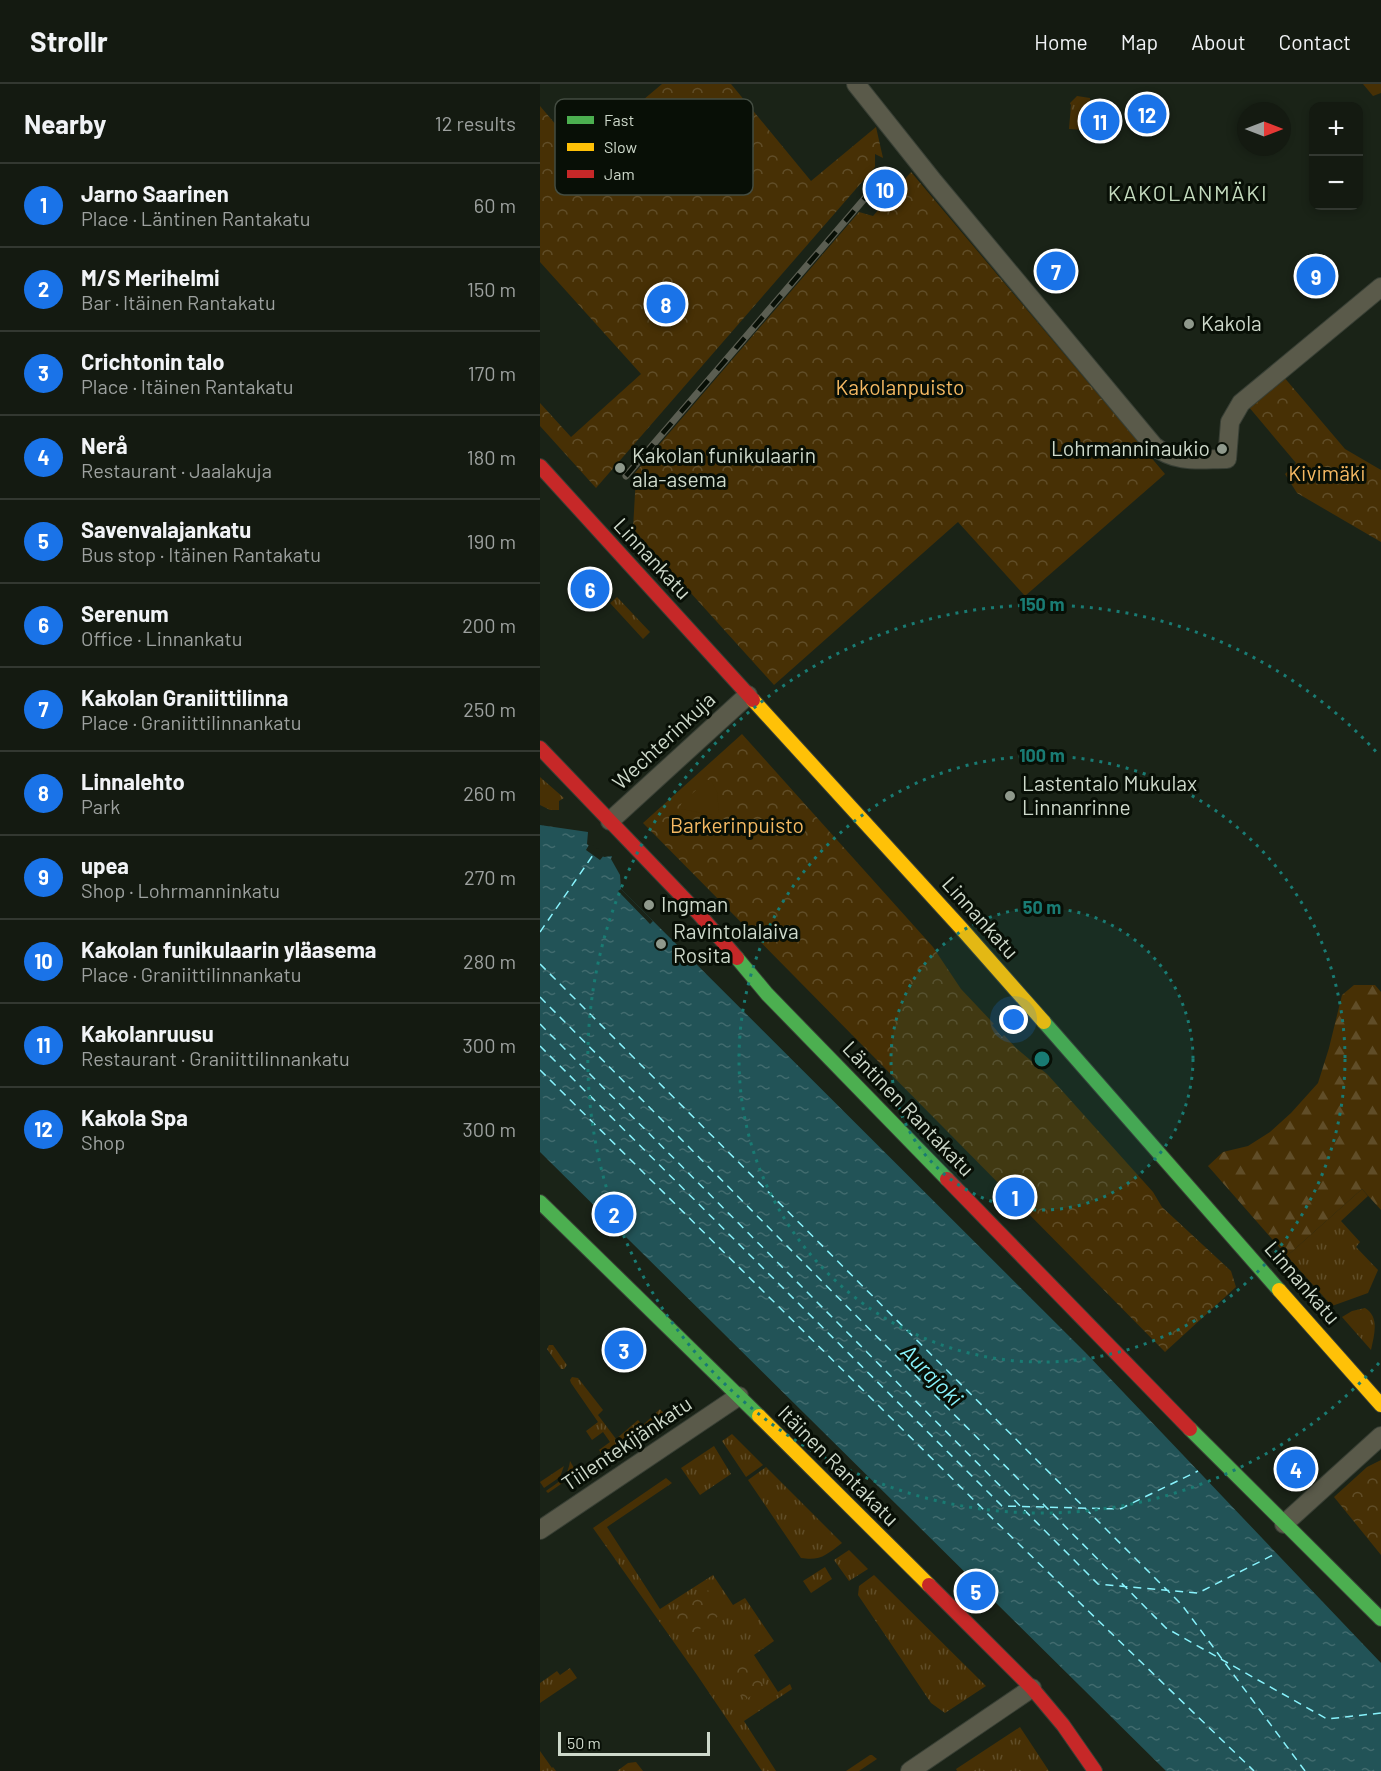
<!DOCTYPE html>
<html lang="en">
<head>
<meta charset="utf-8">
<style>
  body { margin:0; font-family:Barlow,sans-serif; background:#1d231a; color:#f1f3f6 }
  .controls { position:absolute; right:18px; top:18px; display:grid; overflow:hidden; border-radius:12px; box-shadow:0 3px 9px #0003 }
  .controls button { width:54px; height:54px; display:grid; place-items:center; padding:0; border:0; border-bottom:2px solid #333831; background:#141a11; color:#f1f3f6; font:30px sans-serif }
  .compass { position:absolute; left:697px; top:18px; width:54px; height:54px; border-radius:50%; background:#141a11; box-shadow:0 3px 9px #0003; rotate:90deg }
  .scale { position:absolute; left:18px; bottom:15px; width:152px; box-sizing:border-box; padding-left:6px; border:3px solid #ced9cb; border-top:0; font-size:16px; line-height:21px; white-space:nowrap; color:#ced9cb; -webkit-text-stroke:4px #080f06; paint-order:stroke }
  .you { position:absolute; left:474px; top:936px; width:21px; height:21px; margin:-15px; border:4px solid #fff; border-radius:50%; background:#1a73e8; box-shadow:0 0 0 9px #1a73e833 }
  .badge { display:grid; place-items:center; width:39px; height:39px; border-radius:50%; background:#1a73e8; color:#fff; font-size:20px; font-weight:700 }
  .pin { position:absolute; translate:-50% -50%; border:3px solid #fff; box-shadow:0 2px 6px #0006 }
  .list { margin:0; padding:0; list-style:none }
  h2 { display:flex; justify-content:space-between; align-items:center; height:78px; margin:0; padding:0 24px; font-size:26px }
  h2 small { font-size:20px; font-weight:400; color:#9da19f }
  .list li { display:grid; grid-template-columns:39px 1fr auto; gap:18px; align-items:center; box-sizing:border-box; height:84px; padding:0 24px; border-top:2px solid #333831 }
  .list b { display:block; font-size:22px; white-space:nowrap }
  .list p { margin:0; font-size:20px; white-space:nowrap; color:#9da19f }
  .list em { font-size:20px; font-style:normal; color:#9da19f }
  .map { position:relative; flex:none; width:841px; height:1687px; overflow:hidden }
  header { display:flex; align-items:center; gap:36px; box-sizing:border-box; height:84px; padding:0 30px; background:#141a11; border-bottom:2px solid #333831 }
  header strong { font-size:28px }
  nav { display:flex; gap:33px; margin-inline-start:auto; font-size:21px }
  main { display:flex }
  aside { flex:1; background:#141a11 }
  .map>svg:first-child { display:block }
</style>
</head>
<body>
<header>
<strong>Strollr</strong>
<nav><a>Home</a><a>Map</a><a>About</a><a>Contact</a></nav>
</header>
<main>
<aside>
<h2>Nearby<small>12 results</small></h2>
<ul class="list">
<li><span class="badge">1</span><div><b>Jarno Saarinen</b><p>Place · Läntinen Rantakatu</p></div><em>60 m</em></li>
<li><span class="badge">2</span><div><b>M/S Merihelmi</b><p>Bar · Itäinen Rantakatu</p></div><em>150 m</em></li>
<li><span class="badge">3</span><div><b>Crichtonin talo</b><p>Place · Itäinen Rantakatu</p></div><em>170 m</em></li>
<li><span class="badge">4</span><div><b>Nerå</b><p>Restaurant · Jaalakuja</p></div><em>180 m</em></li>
<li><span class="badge">5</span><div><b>Savenvalajankatu</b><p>Bus stop · Itäinen Rantakatu</p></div><em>190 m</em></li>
<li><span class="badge">6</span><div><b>Serenum</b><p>Office · Linnankatu</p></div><em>200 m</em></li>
<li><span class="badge">7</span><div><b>Kakolan Graniittilinna</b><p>Place · Graniittilinnankatu</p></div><em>250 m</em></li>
<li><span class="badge">8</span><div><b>Linnalehto</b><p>Park</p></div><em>260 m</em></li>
<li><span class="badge">9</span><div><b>upea</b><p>Shop · Lohrmanninkatu</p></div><em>270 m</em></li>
<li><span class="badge">10</span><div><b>Kakolan funikulaarin yläasema</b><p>Place · Graniittilinnankatu</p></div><em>280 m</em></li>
<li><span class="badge">11</span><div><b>Kakolanruusu</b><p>Restaurant · Graniittilinnankatu</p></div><em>300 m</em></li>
<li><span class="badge">12</span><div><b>Kakola Spa</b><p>Shop</p></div><em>300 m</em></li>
</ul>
</aside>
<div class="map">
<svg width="841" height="1687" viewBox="0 0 841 1687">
  <defs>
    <pattern id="grass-tufts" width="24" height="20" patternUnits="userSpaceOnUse" patternTransform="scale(1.5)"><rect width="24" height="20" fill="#473005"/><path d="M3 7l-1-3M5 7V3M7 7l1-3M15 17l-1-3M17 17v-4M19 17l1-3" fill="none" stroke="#604d28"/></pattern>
    <pattern id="forest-firs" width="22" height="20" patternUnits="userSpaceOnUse" patternTransform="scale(1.5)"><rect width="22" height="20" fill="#473005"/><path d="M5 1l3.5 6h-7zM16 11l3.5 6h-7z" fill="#604d28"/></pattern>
    <pattern id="park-crowns" width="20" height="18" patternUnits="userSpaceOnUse" patternTransform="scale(1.5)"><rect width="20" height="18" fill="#473005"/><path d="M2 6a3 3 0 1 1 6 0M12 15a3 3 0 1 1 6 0" fill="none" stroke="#604d28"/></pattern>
    <pattern id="water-ripples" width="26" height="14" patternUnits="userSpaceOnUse" patternTransform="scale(1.5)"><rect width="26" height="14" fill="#225357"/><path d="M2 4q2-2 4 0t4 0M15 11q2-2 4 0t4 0" fill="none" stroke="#416b6e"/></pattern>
  </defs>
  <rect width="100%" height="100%" fill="#1a2317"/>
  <path fill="url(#grass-tufts)" d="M537 12 550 14V20H547L545 46 529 45 531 21 530 19Z
    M77 513 110 548 103 555 70 519Z
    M0 693 24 714 19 717V726H10L0 721Z
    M822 1105 828 1112 801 1137 820 1158 816 1163 838 1186 828 1209 792 1222 747 1172Z
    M825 1224C840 1233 834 1251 831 1266L802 1233 812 1227Z
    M9 1261H13L27 1281 24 1285H21L7 1265Z
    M32 1293 38 1294 63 1326 58 1331 76 1355 98 1336 103 1341 120 1325 125 1331 63 1372 59 1366 70 1358 63 1348 52 1356 46 1347 58 1338 31 1299 30 1296Z
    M192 1350 223 1381 206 1393 182 1357Z
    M174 1362 191 1390 160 1411 141 1384Z
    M30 1377 37 1389 8 1409 6 1407C19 1398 28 1393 30 1377Z
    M24 1382 20 1393 4 1404 0 1398Z
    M226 1383 302 1459C286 1471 281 1477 261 1474L208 1396Z
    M126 1394 132 1399 67 1443 120 1525 173 1491 193 1521 205 1514 234 1557 214 1571 238 1608 250 1600 252 1605 204 1637 236 1687H222L155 1588 53 1444Z
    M309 1466 328 1485 309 1497 294 1476Z
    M285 1483 292 1495 271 1509 263 1497Z
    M334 1491 446 1602 405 1629 391 1619 318 1511 319 1502Z
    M30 1584 37 1594 0 1619V1599L17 1587 20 1591Z
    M480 1643 509 1687H417L416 1685Z
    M0 1667 12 1684 13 1683 16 1687H0Z
    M330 1671H332L337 1675 319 1687H306Z
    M96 1678 103 1687H77L88 1679Z"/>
  <path fill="url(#forest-firs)" d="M814 901H835L841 908V1126L822 1105 747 1172 668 1082 683 1068 708 1062 730 1048 751 1029 778 999 789 964 802 911Z"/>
  <path fill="url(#park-crowns)" d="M122 0H191L271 97 336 43 343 74 335 70V83L56 404 0 342V319L31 353 101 290 0 178V22L40 69Z
    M823 0H841V9L833 12Z
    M371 88 625 390 485 512 418 438 234 601 93 445 96 392 94 390 319 128 333 132Z
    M743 292 805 365 841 386V458L757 409 745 390 756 379 708 322Z
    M202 650 393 863 421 905 454 940 452 941 462 953 464 951 476 964 508 991 613 1108 622 1123 691 1187 696 1203 625 1268 103 739Z
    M841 1376V1471L794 1413 827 1383Z
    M168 1506 183 1529 148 1553 132 1529Z
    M207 1575 225 1602 205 1616 187 1589Z"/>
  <path fill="#473005" d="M167 696H171L177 708 179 729 176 731H172L141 725V720Z"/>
  <path fill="url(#water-ripples)" d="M0 741 48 748 47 760 64 773 72 772 71 775 80 791 81 805 545 1268 841 1579V1687H626L0 1068Z"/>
  <path fill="#1a2317" d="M50 759 65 770 60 776 46 766Z
    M81 805 113 837 110 840 78 807Z"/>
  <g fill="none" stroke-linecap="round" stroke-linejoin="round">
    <path stroke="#88f2fc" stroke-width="1.5" stroke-dasharray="8 6" stroke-linecap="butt" d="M0 848 53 771
      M0 880 642 1521 765 1687
      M0 913 626 1544 787 1635 841 1629
      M0 940 558 1500 658 1509 737 1469
      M0 962 462 1422 580 1425 658 1387
      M0 986 452 1434 714 1687"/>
    <g stroke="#383f35" stroke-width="20">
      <path id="street" d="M316 0 394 98 614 362C637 380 660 375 687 375L690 338 701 319 841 203
        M70 737 208 611
        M744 1440 841 1352
        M0 1446 199 1312
        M370 1687 492 1604"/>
    </g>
    <g stroke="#383f35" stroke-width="16">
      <path id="fast" d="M197 874 227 910 407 1095
        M504 938 739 1206
        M0 1118 219 1332
        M650 1345 841 1535"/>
    </g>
    <g stroke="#383f35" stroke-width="16">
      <path id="slow" d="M213 616 421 844 504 938
        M739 1206 841 1321
        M219 1332 389 1501"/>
    </g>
    <g stroke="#383f35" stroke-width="16">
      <path id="jam" d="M0 382 213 616
        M0 664 159 830 197 874
        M407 1095 650 1345
        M389 1501 492 1604 523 1641 555 1687"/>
    </g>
    <use href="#street" stroke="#5a5a4a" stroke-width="18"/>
    <use href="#fast" stroke="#4caf50" stroke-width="14"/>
    <use href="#slow" stroke="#ffc107" stroke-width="14"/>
    <use href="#jam" stroke="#c62828" stroke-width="14"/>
    <g stroke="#5b5e52" stroke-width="7">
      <path id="rail" d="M86 392 344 92"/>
    </g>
    <use href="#rail" stroke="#080f06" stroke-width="4.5" stroke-dasharray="14" stroke-linecap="butt"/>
  </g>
  <circle cx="502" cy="975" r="151" fill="#197b73" fill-opacity=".12"/>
  <g fill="none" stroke="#197b73" stroke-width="3" stroke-dasharray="3 6">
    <circle cx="502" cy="975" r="151"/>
    <circle cx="502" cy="975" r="303"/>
    <path d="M839 1279A454 454 0 1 1 839 671"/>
  </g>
  <g fill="#8f998c" stroke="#080f06" stroke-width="2">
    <circle cx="649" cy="240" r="6"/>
    <circle cx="682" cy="365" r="6"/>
    <circle cx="80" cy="384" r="6"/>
    <circle cx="470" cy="712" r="6"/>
    <circle cx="109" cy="821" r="6"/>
    <circle cx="121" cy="860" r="6"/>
  </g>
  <g text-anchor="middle" stroke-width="6" stroke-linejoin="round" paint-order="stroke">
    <g font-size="21" fill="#ced9cb" stroke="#080f06" text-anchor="start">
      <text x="661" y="247">Kakola</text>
      <text x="670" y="372" text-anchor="end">Lohrmanninaukio</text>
      <text x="92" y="379">Kakolan funikulaarin<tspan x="92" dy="24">ala-asema</tspan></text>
      <text x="482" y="707">Lastentalo Mukulax<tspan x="482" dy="24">Linnanrinne</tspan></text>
      <text x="121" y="828">Ingman</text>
      <text x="133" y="855">Ravintolalaiva<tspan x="133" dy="24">Rosita</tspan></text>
    </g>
    <g font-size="21" fill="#f5b963" stroke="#080f06">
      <text x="360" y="311">Kakolanpuisto</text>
      <text x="787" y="397">Kivimäki</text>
      <text x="197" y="749">Barkerinpuisto</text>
    </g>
    <g font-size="21" fill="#ced9cb" stroke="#080f06">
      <text transform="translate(112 475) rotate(47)" y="7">Linnankatu</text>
      <text transform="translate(124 657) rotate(-43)" y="7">Wechterinkuja</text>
      <text transform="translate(440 834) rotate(48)" y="7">Linnankatu</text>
      <text transform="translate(368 1025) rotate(46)" y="7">Läntinen Rantakatu</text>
      <text transform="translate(762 1199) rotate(49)" y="7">Linnankatu</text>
      <text transform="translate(87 1360) rotate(-34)" y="7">Tiilentekijänkatu</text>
      <text transform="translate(298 1382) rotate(45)" y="7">Itäinen Rantakatu</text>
    </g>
    <g font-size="22" letter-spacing="1.5" fill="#c4dbbe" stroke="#080f06">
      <text x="648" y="117">KAKOLANMÄKI</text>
    </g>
    <g font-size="22" font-style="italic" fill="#88f2fc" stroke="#080f06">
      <text transform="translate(392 1291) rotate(45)" y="8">Aurajoki</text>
    </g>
  </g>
  <rect x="15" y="15" width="198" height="96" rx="9" fill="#080f06" stroke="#434c41" stroke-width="1.5"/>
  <rect x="27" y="32" width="27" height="8" fill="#4caf50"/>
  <rect x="27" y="59" width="27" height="8" fill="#ffc107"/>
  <rect x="27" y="86" width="27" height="8" fill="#c62828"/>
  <g font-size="16" fill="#ced9cb">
    <text x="64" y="42">Fast</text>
    <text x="64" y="69">Slow</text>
    <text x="64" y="96">Jam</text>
  </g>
  <circle cx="502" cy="975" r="9" fill="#197b73" stroke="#080f06" stroke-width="3"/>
  <g font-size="18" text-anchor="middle" font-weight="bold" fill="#197b73" stroke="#080f06" stroke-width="6" stroke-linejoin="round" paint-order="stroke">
    <text x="502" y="527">150 m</text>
    <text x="502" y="678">100 m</text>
    <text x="502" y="830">50 m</text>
  </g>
</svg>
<div class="controls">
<button>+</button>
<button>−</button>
</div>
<svg class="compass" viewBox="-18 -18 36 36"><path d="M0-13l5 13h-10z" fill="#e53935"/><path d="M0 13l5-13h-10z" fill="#9da19f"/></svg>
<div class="scale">50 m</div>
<div class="you"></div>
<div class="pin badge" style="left:475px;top:1113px">1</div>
<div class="pin badge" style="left:74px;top:1130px">2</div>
<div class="pin badge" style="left:84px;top:1266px">3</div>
<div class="pin badge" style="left:756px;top:1385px">4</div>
<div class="pin badge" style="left:436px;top:1507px">5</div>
<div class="pin badge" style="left:50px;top:505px">6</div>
<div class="pin badge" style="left:516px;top:187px">7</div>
<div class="pin badge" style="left:126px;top:220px">8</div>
<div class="pin badge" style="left:776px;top:192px">9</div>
<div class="pin badge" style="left:345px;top:105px">10</div>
<div class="pin badge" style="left:560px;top:37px">11</div>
<div class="pin badge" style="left:607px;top:30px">12</div>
</div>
</main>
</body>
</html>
